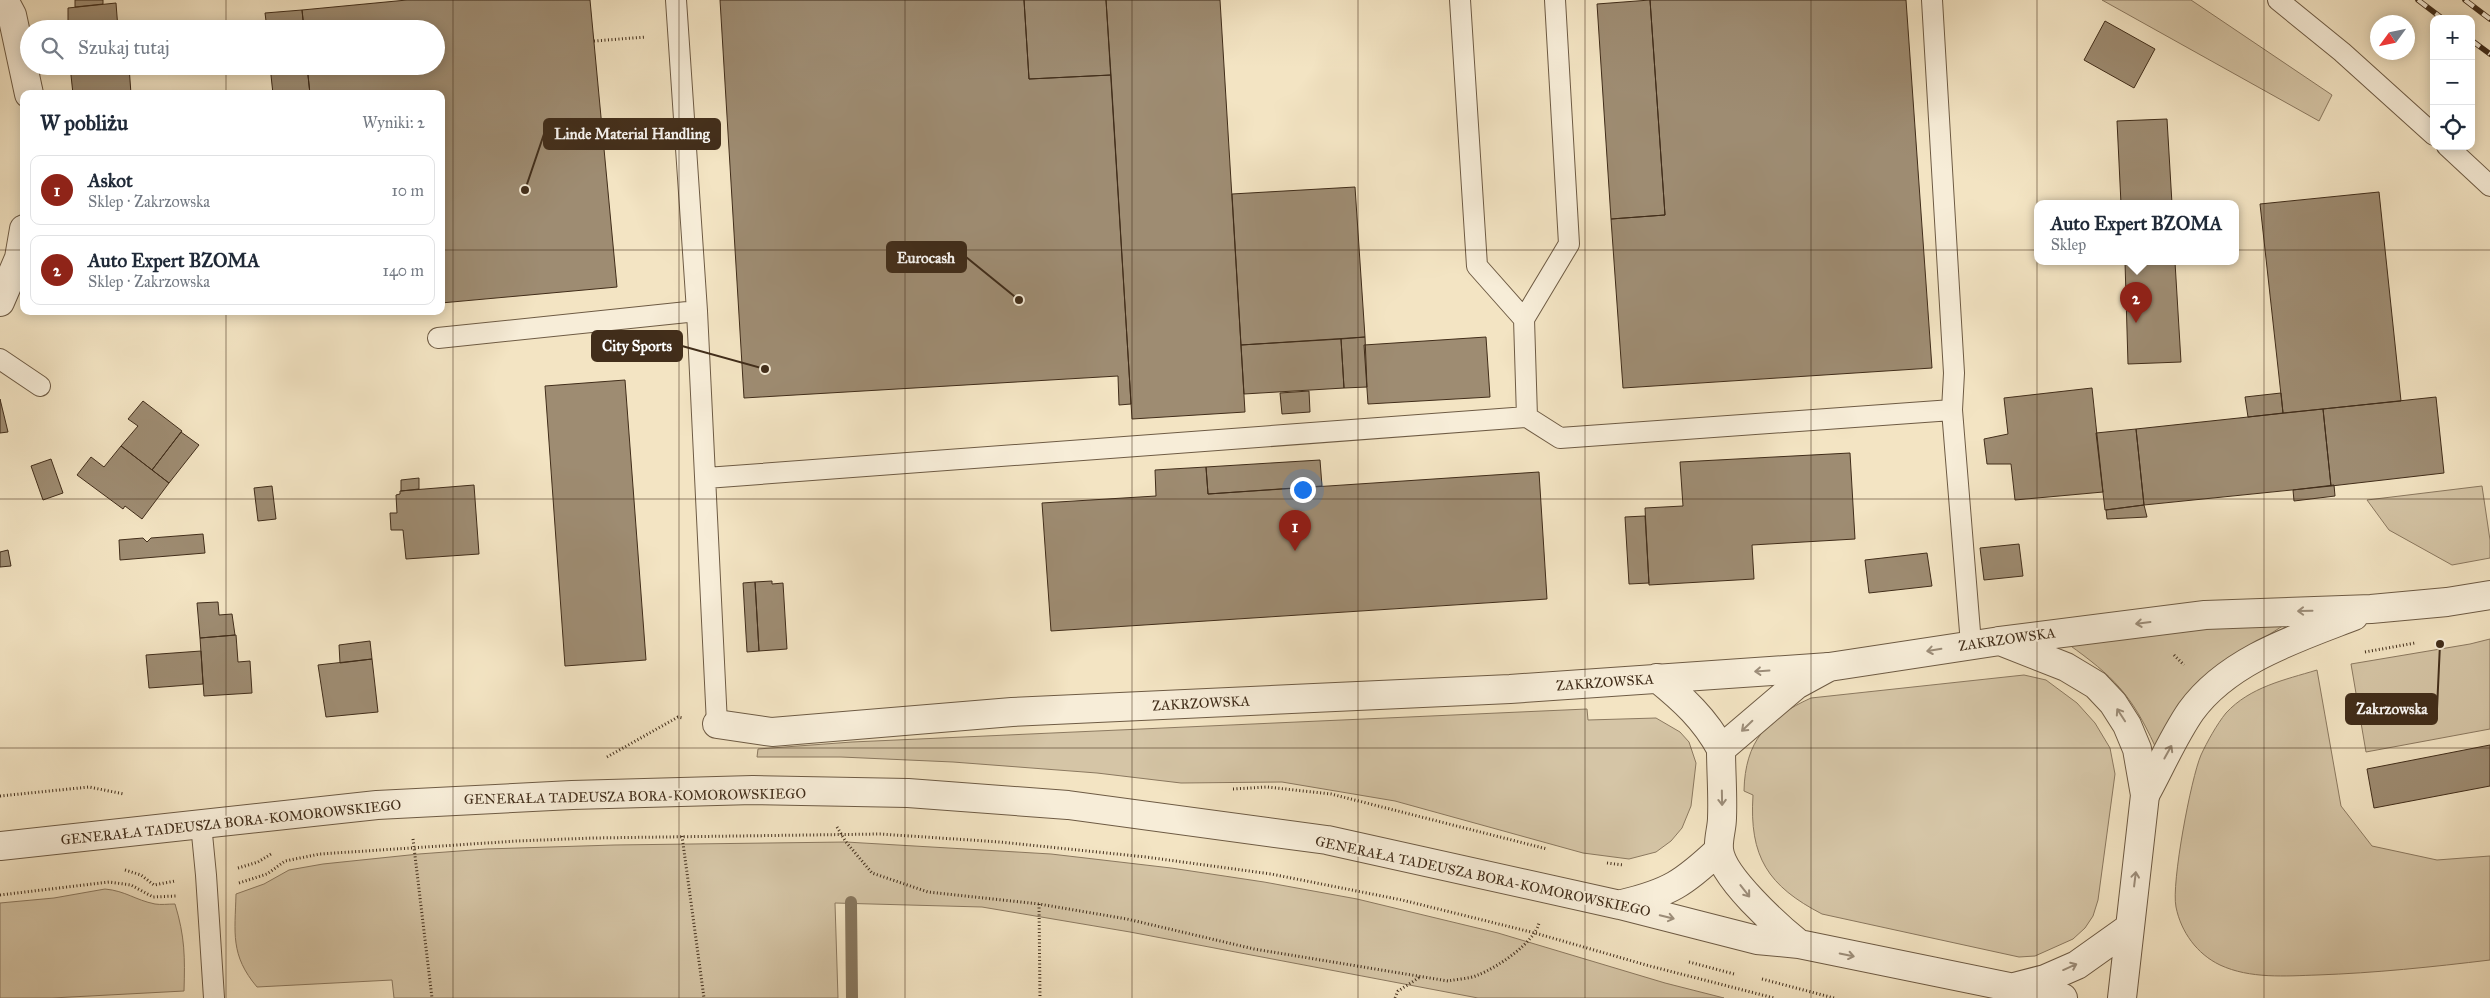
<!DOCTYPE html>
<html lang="pl">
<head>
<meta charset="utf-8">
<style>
  body { margin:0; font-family:"IM FELL Great Primer",serif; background:#f6f6f7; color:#1f2937 }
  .controls { position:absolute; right:15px; top:15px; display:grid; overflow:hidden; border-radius:10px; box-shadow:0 2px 12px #0003 }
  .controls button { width:45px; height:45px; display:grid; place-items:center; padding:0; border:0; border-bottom:1px solid #e0e1e3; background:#fff; color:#1f2937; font:25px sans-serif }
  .compass { position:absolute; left:2370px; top:15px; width:45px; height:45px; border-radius:50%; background:#fff; box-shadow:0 2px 12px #0003; rotate:237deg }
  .you { position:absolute; left:1302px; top:489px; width:18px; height:18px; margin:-12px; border:4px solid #fff; border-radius:50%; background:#1a73e8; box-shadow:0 0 0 8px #1a73e833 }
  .badge { display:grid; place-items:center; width:32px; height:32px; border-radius:50%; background:#8f2418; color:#fff; font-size:16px; font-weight:700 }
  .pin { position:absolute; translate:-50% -41px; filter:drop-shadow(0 1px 2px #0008) }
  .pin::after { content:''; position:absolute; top:26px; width:18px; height:15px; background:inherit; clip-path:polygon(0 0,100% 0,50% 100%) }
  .popup { position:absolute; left:2034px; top:200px; width:205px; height:65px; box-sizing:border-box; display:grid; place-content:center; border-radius:10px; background:#fff; filter:drop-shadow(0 1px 4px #0005); font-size:16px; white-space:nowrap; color:#747a83 }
  .popup b { font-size:19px; color:#1f2937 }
  .popup::after { content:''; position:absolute; left:50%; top:100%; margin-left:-10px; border:10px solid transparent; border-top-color:#fff }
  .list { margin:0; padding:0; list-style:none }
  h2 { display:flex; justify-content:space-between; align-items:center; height:65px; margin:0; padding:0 20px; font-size:21px }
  h2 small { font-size:16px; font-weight:400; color:#747a83 }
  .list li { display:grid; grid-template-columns:32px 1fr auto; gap:15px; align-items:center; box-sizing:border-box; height:70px; margin:0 10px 10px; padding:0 10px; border:1px solid #e0e1e3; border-radius:10px }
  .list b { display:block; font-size:19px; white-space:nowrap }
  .list p { margin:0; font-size:16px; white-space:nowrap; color:#747a83 }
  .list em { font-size:16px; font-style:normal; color:#747a83 }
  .icon { flex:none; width:28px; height:28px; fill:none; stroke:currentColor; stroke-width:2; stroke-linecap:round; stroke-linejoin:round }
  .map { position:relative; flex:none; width:2490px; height:998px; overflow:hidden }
  .search { position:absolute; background:#fff; box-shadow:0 2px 12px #0003; left:20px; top:20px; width:425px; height:55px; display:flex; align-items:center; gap:12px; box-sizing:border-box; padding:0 18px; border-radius:28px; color:#747a83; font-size:19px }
  .panel { position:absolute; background:#fff; box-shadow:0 2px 12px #0003; left:20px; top:90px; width:425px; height:225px; border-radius:10px }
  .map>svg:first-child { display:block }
</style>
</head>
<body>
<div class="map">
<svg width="2490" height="998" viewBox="0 0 2490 998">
  <rect width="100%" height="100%" fill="#f3e4c3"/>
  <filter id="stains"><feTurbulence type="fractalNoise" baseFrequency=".004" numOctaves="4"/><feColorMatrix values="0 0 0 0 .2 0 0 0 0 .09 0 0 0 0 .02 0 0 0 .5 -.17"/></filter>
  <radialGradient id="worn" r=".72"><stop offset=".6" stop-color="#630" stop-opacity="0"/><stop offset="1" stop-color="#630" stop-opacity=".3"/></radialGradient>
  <path fill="#d5c5a6" stroke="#8b7960" d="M2102 0H2191L2332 95 2319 121Z
    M2482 486 2490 540V558L2452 565 2389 530 2367 500Z
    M2264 622H2289C2236 655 2186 690 2155 746 2131 694 2114 677 2068 644Z
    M2490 639V729L2366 752 2351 664 2470 644Z
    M2317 670 2341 806 2372 846 2437 860 2490 856V960C2432 967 2375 973 2317 975 2286 976 2250 979 2220 965 2197 954 2181 932 2176 907 2171 884 2191 778 2201 755 2207 742 2217 724 2226 713 2250 687 2284 680 2317 670Z
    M2024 675 2046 680 2077 703 2095 723 2110 748 2115 774 2098 900 2093 916 2085 928 2073 939 2035 956 2019 957 1822 914C1768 886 1749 857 1753 795L1744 791C1745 741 1767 718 1811 698Z
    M1587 709 1588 720 1656 718 1680 732 1689 742 1696 763 1691 806 1682 828 1671 841 1656 852 1629 859 1583 853 1395 801 1282 782 1181 783 1097 773 953 762 841 757H757L758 749 852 742Z
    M846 842 1051 854 1171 868 1264 882 1357 899 1498 933 1665 983 1724 998H1478L1130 932 982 907 835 903 838 998H394L392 980 257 987C230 955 235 933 236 894L264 884 289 870 323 864 419 854 486 849 614 845Z
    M105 889C126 891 135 900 155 904 161 905 168 904 175 904 185 937 185 957 184 991L52 998H0V903L54 898Z"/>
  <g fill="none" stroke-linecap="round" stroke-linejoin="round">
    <path stroke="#87765d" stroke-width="12" d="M851 902 852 998"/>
  </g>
  <path fill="#9e8c72" stroke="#412d1a" d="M75 0H103V4L75 7Z
    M407 0H590L617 287 441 303V94H310L307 66H436V29H304L302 10Z
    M720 0H1024L1029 79 1111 75 1131 404 1119 405 1118 376 744 398Z
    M1024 0H1106L1111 75 1029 79Z
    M1106 0H1220L1245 412 1132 419Z
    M1650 0 1665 215 1611 219 1597 4Z
    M1650 0H1906L1932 368 1623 388 1611 219 1665 215Z
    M116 3 118 29H68V8Z
    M302 10 304 29H267L265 13Z
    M2105 21 2155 49 2134 88 2084 60Z
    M70 66H129L131 94H73Z
    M270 66H307L310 94H273Z
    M2167 119 2172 204H2121L2117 121Z
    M1355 187 1365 337 1241 345 1232 194Z
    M2379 192 2401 401 2283 413 2260 204Z
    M2125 262H2175L2181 362 2128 364Z
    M1365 337 1367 387 1344 388 1341 339Z
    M1486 337 1490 397 1368 404 1364 345Z
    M1341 339 1344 388 1244 394 1241 345Z
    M625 380 646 660 565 666 545 386Z
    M2092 388 2103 492 2015 500 2011 464H1987L1984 439 2008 434 2004 398Z
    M1309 391 1310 412 1282 414 1280 393Z
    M2281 393 2283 413 2248 417 2245 397Z
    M2436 397 2444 473 2331 486 2323 409Z
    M0 399 8 432 0 433Z
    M143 401 182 431 152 470 121 446 138 426 128 419Z
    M2323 409 2331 486 2144 505 2136 429Z
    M2136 429 2144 505 2105 510 2096 433Z
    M181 432 199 445 169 483 152 470Z
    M121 446 169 483 142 519 125 506 123 509 77 475 91 457 104 467Z
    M1850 453 1855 539 1752 545 1754 579 1649 585 1645 508 1683 506 1680 462Z
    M51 459 63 493 43 500 31 466Z
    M1320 460 1322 486 1208 494 1206 467Z
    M1206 467 1208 494 1539 472 1547 599 1051 631 1042 503 1156 496 1155 470Z
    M419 478V489L401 491V480Z
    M474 485 479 554 406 559 403 530H391L390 513H397L396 495 400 494V491Z
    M2334 485 2335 496 2294 501 2293 490Z
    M272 486 276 519 258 521 254 488Z
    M2144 505 2147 517 2107 519 2106 510Z
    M1645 516 1649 583 1629 584 1625 517Z
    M203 534 205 553 120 560 119 540 143 538 147 542 151 538Z
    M2019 544 2023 576 1984 580 1980 548Z
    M8 550 11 566 0 567V552Z
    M1927 553 1932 586 1869 593 1865 560Z
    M772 581V584L783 583 787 649 759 651 755 582Z
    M755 582 759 651 747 652 743 583Z
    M218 602 219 615 232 614 235 635 200 638 197 603Z
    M236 635 238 662 250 661 252 693 204 696 200 638Z
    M370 641 372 659 340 663 339 645Z
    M201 651 203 684 149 688 146 655Z
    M372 659 378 712 326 717 318 665Z
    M2490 745V786L2374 808 2367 769Z"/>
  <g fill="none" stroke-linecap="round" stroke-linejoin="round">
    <g stroke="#6e5b44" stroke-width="22">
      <path id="service" d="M676 0 697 311 717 724
        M1460 0 1477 266 1524 319 1527 417 1560 438 1952 410 1954 373 1932 0
        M2278 0 2342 52 2434 135
        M2447 146 2490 186
        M1524 319 1569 244 1555 0
        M438 338 697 311
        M0 359 40 386
        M1952 410 1971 644
        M706 478 1527 417
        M201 824 206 875 214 998"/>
    </g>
    <g stroke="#6e5b44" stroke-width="30">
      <path id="minor" d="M4 0 12 15 29 94
        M0 302 19 258 24 229
        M2000 641 2205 615 2371 609 2447 602 2490 595
        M1657 678C1683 699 1705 719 1721 749
        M717 724 772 732 1012 712 1510 689 1829 667
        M2145 795C2160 768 2173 737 2191 711 2228 660 2297 638 2354 616"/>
    </g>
    <g stroke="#6e5b44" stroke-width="30">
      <path id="tertiary" d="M0 846 377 805 572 795 753 790 908 793 1068 805 1327 840 1620 905 1757 940 1799 944 2063 998
        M1622 904C1669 893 1684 883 1719 850
        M1799 944C1778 927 1721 876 1719 849 1718 839 1722 828 1722 818 1723 795 1721 772 1721 749L1796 685 1829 667 2000 641 2066 667 2096 685 2113 703 2127 725 2137 749 2145 795 2122 998
        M2014 987 2045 979 2077 965 2129 928"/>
    </g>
    <path stroke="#412d1a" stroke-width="3" stroke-dasharray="1 2.5" stroke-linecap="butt" d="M594 41 646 37
      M2365 652 2415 643
      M2174 655 2184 665
      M607 757 678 717 683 718
      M1233 789 1267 787 1331 794 1547 849
      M0 796 89 787 124 794
      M837 827 846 842 872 873 928 892 1039 904 1127 919 1254 949 1448 981C1457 979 1469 979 1478 975 1498 967 1534 943 1539 923
      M682 836 704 998
      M413 839 432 998
      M1607 863 1623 865
      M238 868 258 862 271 854
      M125 870 141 875 154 885 175 881
      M239 883 267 874 285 861 320 854 517 841 593 838 880 834 1000 842 1146 857 1271 874 1402 900 1535 933 1646 965 1774 998
      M0 895 109 882 131 885 153 897 176 896
      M1039 904 1040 998
      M1689 962 1734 974
      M1762 979 1834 998
      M1395 998 1398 991 1420 977"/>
    <use href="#service" stroke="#f7edd8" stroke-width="20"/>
    <use href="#minor" stroke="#f7edd8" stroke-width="28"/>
    <use href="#tertiary" stroke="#f7edd8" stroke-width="28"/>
    <g stroke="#412d1a" stroke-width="5.5">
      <path id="rail" d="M2418 0 2443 19
        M2465 0 2490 19
        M2471 40 2490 54"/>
    </g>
    <use href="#rail" stroke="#f7edd8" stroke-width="4" stroke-dasharray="11" stroke-linecap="butt"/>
  </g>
  <defs><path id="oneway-shaft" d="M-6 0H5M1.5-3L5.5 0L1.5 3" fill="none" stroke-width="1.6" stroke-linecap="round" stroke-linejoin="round" transform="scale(1.25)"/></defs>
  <g stroke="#9c8d79">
    <use href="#oneway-shaft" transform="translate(2305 611) rotate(179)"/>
    <use href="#oneway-shaft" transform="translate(2143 623) rotate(173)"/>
    <use href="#oneway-shaft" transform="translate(1934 650) rotate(171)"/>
    <use href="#oneway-shaft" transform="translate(1762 671) rotate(176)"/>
    <use href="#oneway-shaft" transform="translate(2121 715) rotate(-123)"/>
    <use href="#oneway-shaft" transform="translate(1747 726) rotate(136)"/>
    <use href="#oneway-shaft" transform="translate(2168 752) rotate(-61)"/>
    <use href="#oneway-shaft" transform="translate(1722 798) rotate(89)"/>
    <use href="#oneway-shaft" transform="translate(2135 879) rotate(-83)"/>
    <use href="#oneway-shaft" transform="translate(1745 891) rotate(52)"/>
    <use href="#oneway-shaft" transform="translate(1667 917) rotate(14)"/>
    <use href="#oneway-shaft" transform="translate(1847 955) rotate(12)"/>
    <use href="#oneway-shaft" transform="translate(2070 967) rotate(-24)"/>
  </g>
  <path fill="none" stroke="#412d1a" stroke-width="1" stroke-opacity="0.55" d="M226 0V29M453 0V998M679 0V998M905 0V998M1132 0V998M1358 0V998M1585 0V998M1811 0V998M2037 0V998M2264 0V998M226 66V94M0 250H24M441 250H2490M226 311V998M0 499H2490M0 748H2490"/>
  <g text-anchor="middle" stroke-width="4" stroke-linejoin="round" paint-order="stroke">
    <g font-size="14" fill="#412d1a" stroke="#f7edd8">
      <text transform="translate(2007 639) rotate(-8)" y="5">ZAKRZOWSKA</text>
      <text transform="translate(1605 682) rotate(-4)" y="5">ZAKRZOWSKA</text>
      <text transform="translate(1201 703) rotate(-3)" y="5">ZAKRZOWSKA</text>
      <text transform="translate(635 796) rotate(-1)" y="5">GENERAŁA TADEUSZA BORA-KOMOROWSKIEGO</text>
      <text transform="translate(231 822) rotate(-6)" y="5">GENERAŁA TADEUSZA BORA-KOMOROWSKIEGO</text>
      <text transform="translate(1483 876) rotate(12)" y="5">GENERAŁA TADEUSZA BORA-KOMOROWSKIEGO</text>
    </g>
  </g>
  <path fill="none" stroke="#412d1a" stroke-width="2" d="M525 190L544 134M1019 300L966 257M765 369L682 346M2440 644L2437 709"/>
  <g fill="#412d1a" stroke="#f7edd8" stroke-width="2">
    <circle cx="525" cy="190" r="5"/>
    <circle cx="1019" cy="300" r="5"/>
    <circle cx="765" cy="369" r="5"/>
    <circle cx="2440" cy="644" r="5"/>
  </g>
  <g fill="#412d1a" stroke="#412d1a" stroke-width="2">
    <rect x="544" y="119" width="176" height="30" rx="5"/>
    <rect x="887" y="242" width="79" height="30" rx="5"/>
    <rect x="592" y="331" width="90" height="30" rx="5"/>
    <rect x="2346" y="694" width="91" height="30" rx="5"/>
  </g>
  <g font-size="15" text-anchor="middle" font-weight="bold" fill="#fff">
    <text x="632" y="139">Linde Material Handling</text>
    <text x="926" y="263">Eurocash</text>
    <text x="637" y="351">City Sports</text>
    <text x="2392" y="714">Zakrzowska</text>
  </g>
  <rect width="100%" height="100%" filter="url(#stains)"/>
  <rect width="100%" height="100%" fill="url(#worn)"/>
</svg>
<div class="controls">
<button>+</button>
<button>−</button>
<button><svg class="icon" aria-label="locate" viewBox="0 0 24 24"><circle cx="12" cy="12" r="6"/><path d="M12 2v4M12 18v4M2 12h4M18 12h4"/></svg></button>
</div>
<svg class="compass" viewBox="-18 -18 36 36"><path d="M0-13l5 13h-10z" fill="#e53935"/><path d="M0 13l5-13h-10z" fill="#747a83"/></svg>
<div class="you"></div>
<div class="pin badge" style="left:1295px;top:551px">1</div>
<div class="pin badge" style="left:2136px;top:323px">2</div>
<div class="popup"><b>Auto Expert BZOMA</b>Sklep</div>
<div class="search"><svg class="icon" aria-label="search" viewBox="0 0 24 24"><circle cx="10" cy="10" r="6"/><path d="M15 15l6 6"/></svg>Szukaj tutaj</div>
<section class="panel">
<h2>W pobliżu<small>Wyniki: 2</small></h2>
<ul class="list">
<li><span class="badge">1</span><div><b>Askot</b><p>Sklep · Zakrzowska</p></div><em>10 m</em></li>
<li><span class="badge">2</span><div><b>Auto Expert BZOMA</b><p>Sklep · Zakrzowska</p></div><em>140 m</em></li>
</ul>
</section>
</div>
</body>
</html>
